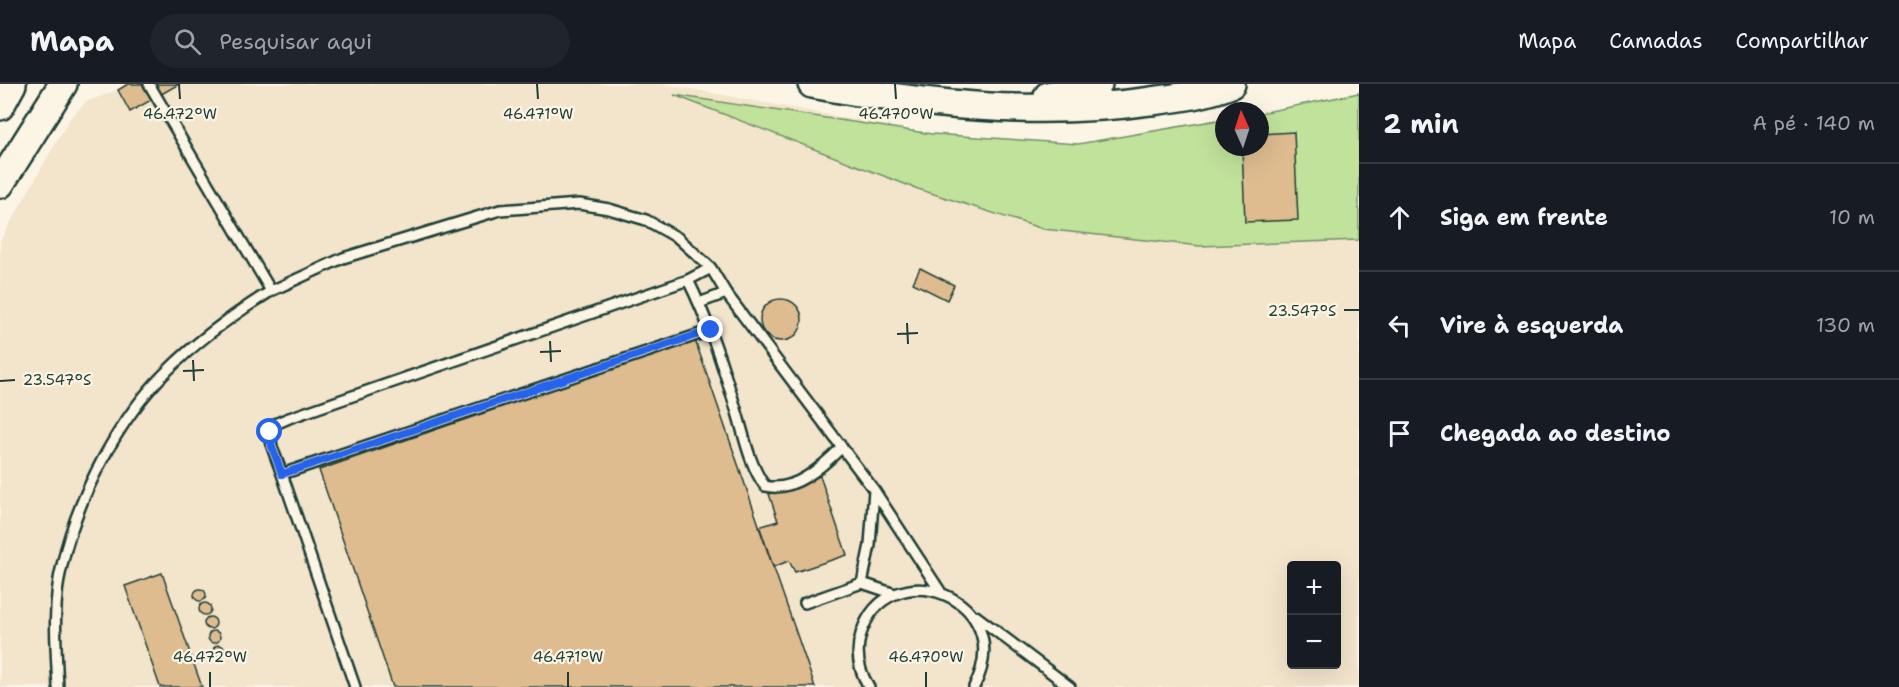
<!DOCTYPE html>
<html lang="pt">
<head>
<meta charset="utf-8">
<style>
  body { margin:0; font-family:"Shantell Sans",sans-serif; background:#20242c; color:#f1f3f6 }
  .controls { position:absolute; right:18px; bottom:18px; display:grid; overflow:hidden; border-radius:6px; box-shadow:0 6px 24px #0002 }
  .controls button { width:54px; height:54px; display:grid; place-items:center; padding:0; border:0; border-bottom:2px solid #363941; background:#171b24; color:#f1f3f6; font:30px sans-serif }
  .compass { position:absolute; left:1215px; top:18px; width:54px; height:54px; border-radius:50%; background:#171b24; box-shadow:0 6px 24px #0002; rotate:357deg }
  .stop { position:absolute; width:18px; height:18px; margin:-14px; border:4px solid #2563eb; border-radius:50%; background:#fff }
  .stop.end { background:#2563eb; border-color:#fff; box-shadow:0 2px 6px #0008 }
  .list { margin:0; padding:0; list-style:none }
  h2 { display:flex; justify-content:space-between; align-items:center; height:78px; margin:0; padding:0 24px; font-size:26px }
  h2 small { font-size:20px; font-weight:400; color:#9ea1a6 }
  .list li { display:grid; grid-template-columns:39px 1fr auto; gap:18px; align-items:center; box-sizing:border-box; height:108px; padding:0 24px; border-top:2px solid #363941 }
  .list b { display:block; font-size:22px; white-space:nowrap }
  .list em { font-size:20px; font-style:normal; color:#9ea1a6 }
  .icon { flex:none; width:33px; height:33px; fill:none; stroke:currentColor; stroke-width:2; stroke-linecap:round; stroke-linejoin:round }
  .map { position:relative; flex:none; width:1359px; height:603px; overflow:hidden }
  header { display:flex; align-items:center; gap:36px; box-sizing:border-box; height:84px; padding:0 30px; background:#171b24; border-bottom:2px solid #363941 }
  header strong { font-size:28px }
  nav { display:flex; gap:33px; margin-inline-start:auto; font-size:21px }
  .search { width:420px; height:54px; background:#20242c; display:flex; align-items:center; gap:15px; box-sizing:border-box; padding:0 21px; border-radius:33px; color:#9ea1a6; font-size:22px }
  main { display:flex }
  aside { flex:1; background:#171b24 }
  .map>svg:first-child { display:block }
</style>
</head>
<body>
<header>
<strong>Mapa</strong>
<div class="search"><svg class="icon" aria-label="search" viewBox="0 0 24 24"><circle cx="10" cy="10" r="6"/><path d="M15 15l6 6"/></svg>Pesquisar aqui</div>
<nav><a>Mapa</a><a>Camadas</a><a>Compartilhar</a></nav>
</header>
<main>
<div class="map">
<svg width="1359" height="603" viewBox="0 0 1359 603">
  <rect width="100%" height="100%" fill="#fcf5e5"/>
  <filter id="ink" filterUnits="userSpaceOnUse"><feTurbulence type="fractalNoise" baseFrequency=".0167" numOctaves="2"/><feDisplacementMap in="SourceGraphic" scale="12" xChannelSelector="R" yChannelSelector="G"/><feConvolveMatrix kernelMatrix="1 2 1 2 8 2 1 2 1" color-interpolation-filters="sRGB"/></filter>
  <g filter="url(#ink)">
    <path fill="#f3e4cc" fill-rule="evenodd" d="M124 0H664L932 50 1078 60 1224 35V63H1260V29L1359 9V603H0V157L70 34 86 18 117 6ZM1292 482H1336V580H1292Z"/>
    <path fill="#c1e29b" stroke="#709068" stroke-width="1.5" d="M1359 9V156L1200 162 1043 145 915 104 674 11 932 50 1078 60 1224 35V63H1260V29Z"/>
    <path fill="#debc90" stroke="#1f3d34" stroke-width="1.5" d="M128 0H179L130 28 118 6Z
      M1294 48 1298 136 1245 138 1242 63H1260V50Z
      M920 184 954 201 947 216 913 199Z
      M760 236a21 21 0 1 1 42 0a21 21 0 1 1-42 0Z
      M695 256 815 603H393L319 386Z
      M820 392 847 471 795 488 789 477 773 483 759 443 778 437 769 410Z
      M162 489 202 603H160L125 502Z
      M194 511a6 6 0 1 1 12 0a6 6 0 1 1-12 0Z
      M199 525a6 6 0 1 1 12 0a6 6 0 1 1-12 0Z
      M204 539a6 6 0 1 1 12 0a6 6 0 1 1-12 0Z
      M208 553a6 6 0 1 1 12 0a6 6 0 1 1-12 0Z
      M213 567a6 6 0 1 1 12 0a6 6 0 1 1-12 0Z"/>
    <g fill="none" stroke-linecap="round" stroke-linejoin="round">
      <g stroke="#1f3d34" stroke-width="14">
        <path id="lane" d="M711 184 726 209 874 406 940 507
          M688 196C709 238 722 280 736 325 744 350 749 381 765 402 794 409 823 382 842 363
          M271 207 343 174 500 126 579 120 609 125 646 136 678 154 711 184 688 196 289 334 275 340 270 347 272 363 282 390 712 246
          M699 219 726 209
          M282 390 355 603
          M862 499 870 461 874 406
          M805 519 862 499 895 510
          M976 532 1070 603
          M58 603C56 563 52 520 62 481 77 414 118 335 167 287 198 256 234 230 271 207L149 0
          M869 603C859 587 855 569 861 550 888 464 1020 514 974 603"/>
      </g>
      <g stroke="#1f3d34" stroke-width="32">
        <path id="secondary" d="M812 0C925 21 1037 33 1151 17 1177 14 1207 10 1231 0
          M1048 12 1098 0
          M0 22 12 0
          M0 100 63 0"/>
      </g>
      <use href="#lane" stroke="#fcf5e5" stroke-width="9"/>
      <use href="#secondary" stroke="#fcf5e5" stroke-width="27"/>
    </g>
  </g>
  <g fill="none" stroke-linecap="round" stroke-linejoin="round" filter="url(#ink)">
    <path stroke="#2563eb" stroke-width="8" d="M270 348 272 363 282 390 711 246"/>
  </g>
  <path fill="none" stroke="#1f3d34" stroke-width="2" d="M179 0 180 15M537 0 538 15M895 0 896 15M1344 226H1359M907 239 908 260M897 250 918 249M550 257 551 278M540 268 561 267M193 276 194 297M183 287 204 286M0 297 15 296M210 588V603M568 588V603M926 588V603"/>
  <g font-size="15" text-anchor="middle" fill="#1f3d34" stroke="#fcf5e5" stroke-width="4.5" stroke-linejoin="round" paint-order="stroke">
    <text x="180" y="35">46.472°W</text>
    <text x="538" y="35">46.471°W</text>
    <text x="896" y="35">46.470°W</text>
    <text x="1302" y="232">23.547°S</text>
    <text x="57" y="301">23.547°S</text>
    <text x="210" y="578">46.472°W</text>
    <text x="568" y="578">46.471°W</text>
    <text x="926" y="578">46.470°W</text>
  </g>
</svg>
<div class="controls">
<button>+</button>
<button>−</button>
</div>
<svg class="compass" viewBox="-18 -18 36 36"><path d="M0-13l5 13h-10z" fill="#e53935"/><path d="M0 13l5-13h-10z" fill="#9ea1a6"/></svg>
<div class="stop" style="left:270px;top:348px"></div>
<div class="stop end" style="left:711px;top:246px"></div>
</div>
<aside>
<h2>2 min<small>A pé · 140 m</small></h2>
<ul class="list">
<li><svg class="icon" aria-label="ahead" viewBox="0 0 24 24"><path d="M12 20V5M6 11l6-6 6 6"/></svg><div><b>Siga em frente</b></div><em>10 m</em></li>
<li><svg class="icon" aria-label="left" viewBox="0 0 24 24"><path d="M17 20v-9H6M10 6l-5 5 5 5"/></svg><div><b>Vire à esquerda</b></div><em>130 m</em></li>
<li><svg class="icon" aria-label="arrive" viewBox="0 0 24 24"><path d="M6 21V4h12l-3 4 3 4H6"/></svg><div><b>Chegada ao destino</b></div></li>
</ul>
</aside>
</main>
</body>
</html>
